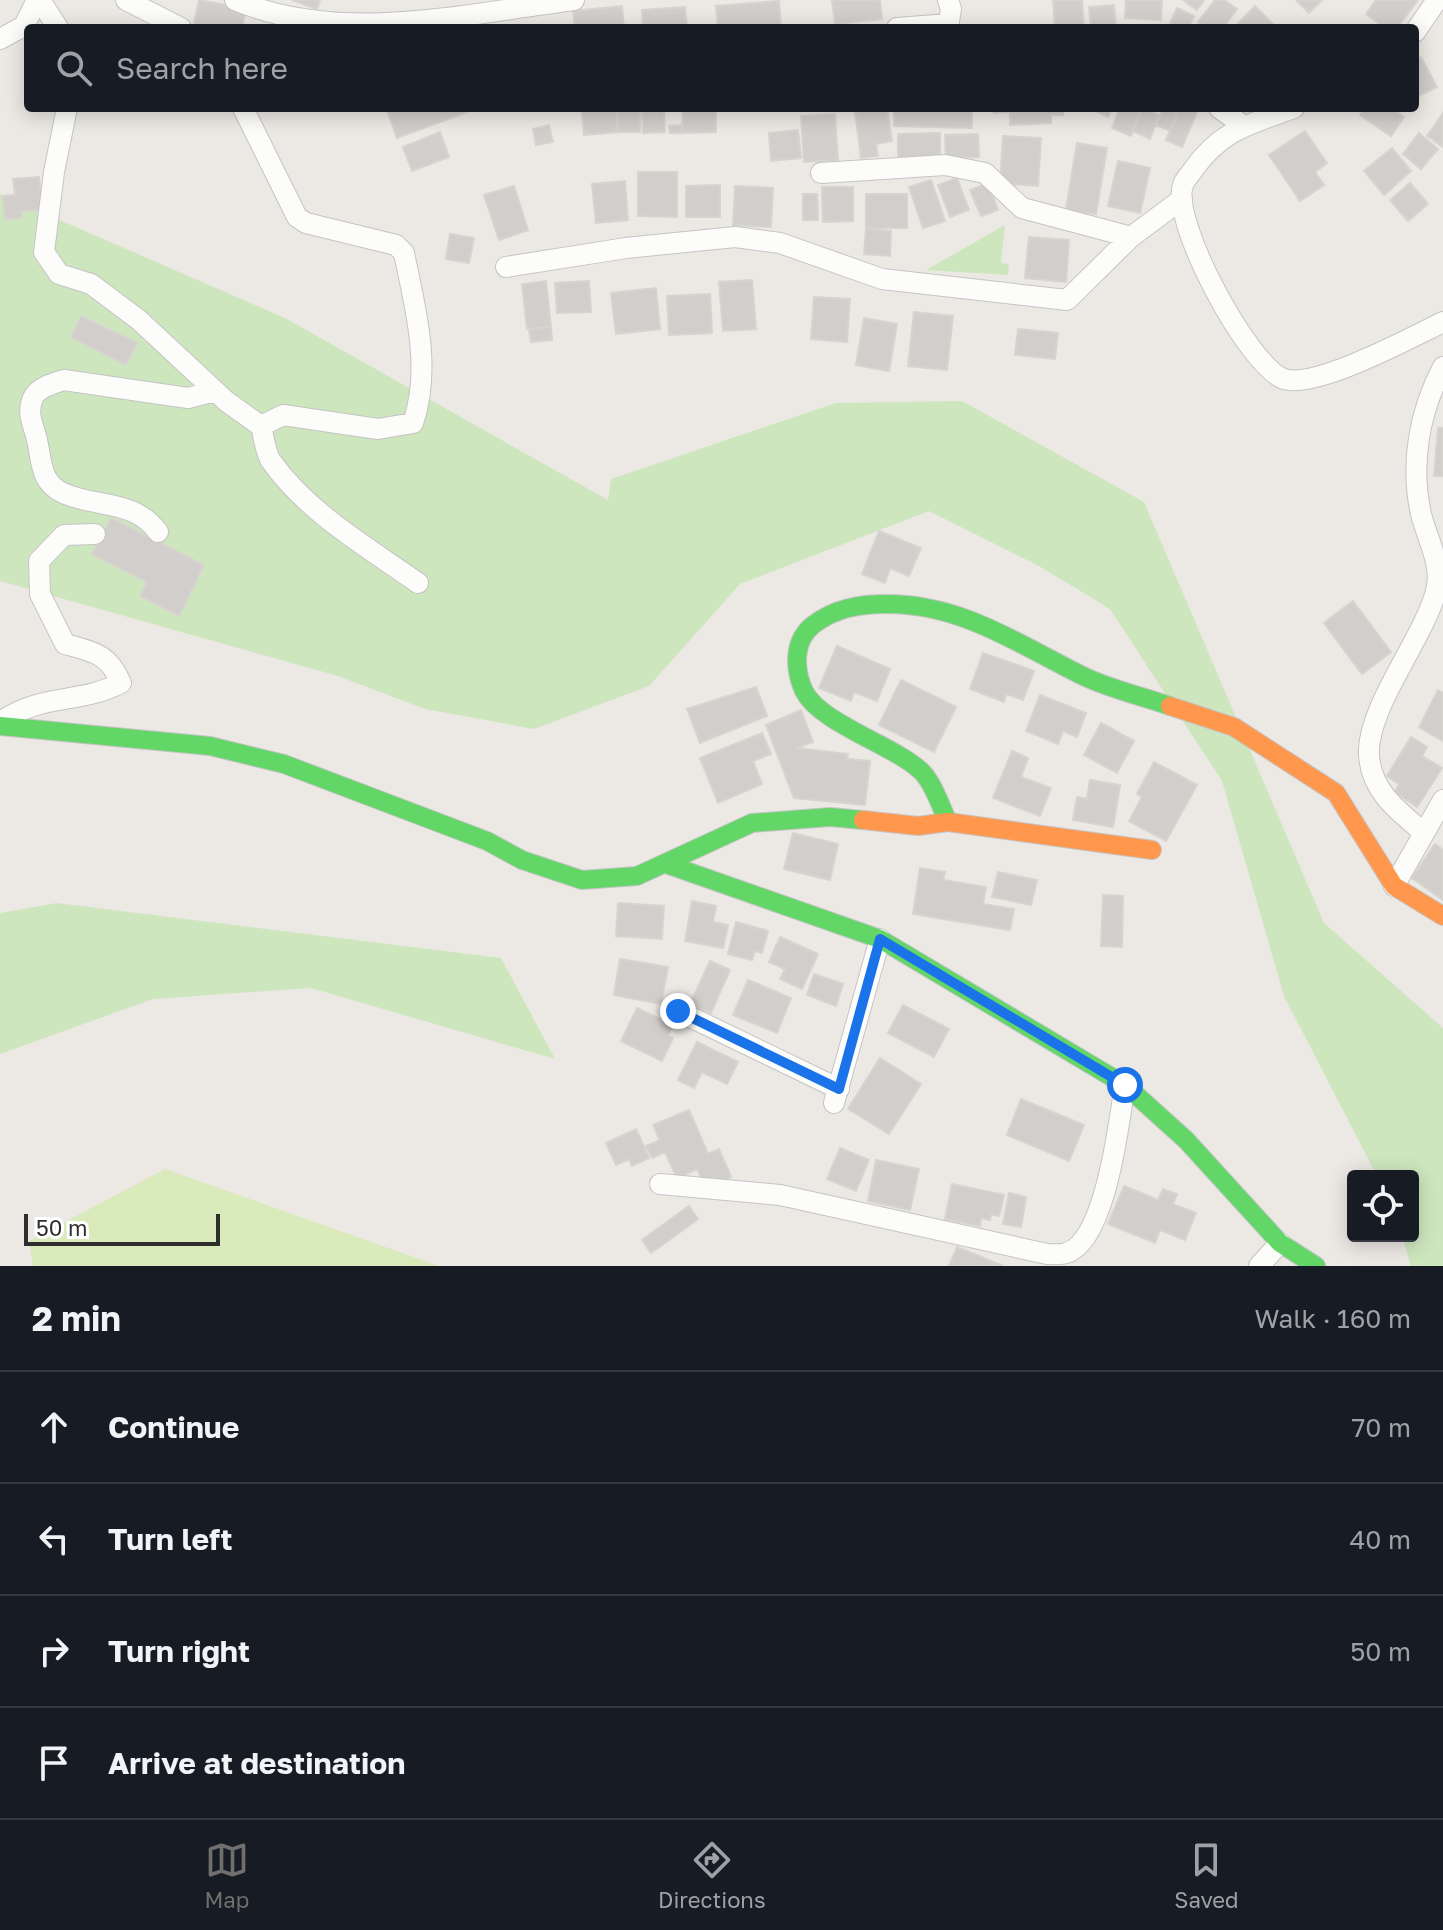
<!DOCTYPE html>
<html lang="en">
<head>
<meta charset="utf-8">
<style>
  body { margin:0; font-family:"Golos Text",sans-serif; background:#20242c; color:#f1f3f6 }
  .controls { position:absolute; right:24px; bottom:24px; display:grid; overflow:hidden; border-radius:8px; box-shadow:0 4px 20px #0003 }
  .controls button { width:72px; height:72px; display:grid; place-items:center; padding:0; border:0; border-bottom:2px solid #363941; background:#171b24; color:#f1f3f6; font:40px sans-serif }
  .scale { position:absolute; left:24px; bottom:20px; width:196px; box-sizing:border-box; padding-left:8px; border:4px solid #2e2e2e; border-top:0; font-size:22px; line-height:28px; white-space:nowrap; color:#2e2e2e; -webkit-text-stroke:6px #fff; paint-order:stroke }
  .stop { position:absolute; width:24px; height:24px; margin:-18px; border:6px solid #1a73e8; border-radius:50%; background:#fff }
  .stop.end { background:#1a73e8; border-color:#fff; box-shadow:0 2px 8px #0008 }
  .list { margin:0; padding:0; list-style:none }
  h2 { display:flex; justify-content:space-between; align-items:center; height:104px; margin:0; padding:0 32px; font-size:34px }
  h2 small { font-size:26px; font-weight:400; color:#9ea1a6 }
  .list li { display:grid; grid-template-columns:52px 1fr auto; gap:24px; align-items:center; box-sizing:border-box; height:112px; padding:0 32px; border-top:2px solid #363941 }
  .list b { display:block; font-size:30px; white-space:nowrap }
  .list em { font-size:26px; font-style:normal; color:#9ea1a6 }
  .icon { flex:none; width:44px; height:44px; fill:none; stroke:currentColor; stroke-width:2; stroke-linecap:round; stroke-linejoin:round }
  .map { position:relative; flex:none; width:1443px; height:1266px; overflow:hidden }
  .search { position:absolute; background:#171b24; box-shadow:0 4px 20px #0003; left:24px; right:24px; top:24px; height:88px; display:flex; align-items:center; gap:20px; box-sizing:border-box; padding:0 28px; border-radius:8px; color:#9ea1a6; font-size:30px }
  .sheet { height:552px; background:#171b24 }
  nav { display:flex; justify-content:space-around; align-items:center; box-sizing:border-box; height:112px; border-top:2px solid #363941; background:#171b24; font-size:22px; color:#9ea1a6 }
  nav a { display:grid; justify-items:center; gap:4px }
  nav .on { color:#706f6e }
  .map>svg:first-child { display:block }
</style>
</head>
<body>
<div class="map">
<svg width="1443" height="1266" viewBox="0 0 1443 1266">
  <rect width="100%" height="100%" fill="#ece8e4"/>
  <path fill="#cee6be" d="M0 194 285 318 608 500 611 479 836 403 962 401 1144 502 1324 923 1443 1028V1266H1411L1402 1236H1413V1176H1377L1284 996 1222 781 1110 609 1039 566 929 511 740 584 649 686 534 729 425 709 338 676 0 581Z
    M1005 225 1001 263 1009 264 1008 275 926 270Z
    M57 903 501 958 555 1059 311 988 153 999 0 1054V913Z"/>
  <path fill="#d9eabb" d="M165 1169 439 1266H33L29 1241Z"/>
  <path fill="#d1cecb" stroke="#d7d4d0" stroke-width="2" d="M199 0 246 9 242 28H193Z
    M292 0H320L317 9Z
    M832 0H880L882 19 835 24Z
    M1053 0H1082L1084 28H1055Z
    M1126 0H1162L1161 20 1125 18Z
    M1183 0H1204L1197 10Z
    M1215 0H1224L1237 9 1223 28H1207L1198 22Z
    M1296 0H1322L1309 13Z
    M1376 0H1415L1417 1 1397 28H1385L1366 14Z
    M779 1 781 28H718L716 6Z
    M1114 5 1116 28H1091L1089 7Z
    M622 6 624 28H575L573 11Z
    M1255 6 1274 25 1271 28H1234Z
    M685 7 687 28H643L642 10Z
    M1177 8 1194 16 1188 28H1168Z
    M1421 57 1437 87 1415 98V61Z
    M386 108H478L397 138Z
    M616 108 618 132 584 135 582 111Z
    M642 108H664L665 132 643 133Z
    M683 108H716V132L682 133Z
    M887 108 892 141 876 144 878 156 861 158 855 112Z
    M894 108H972V128L894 126Z
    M994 108H1063V115H1051V123L1010 125V112L994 113Z
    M1091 108H1112L1108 117Z
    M1120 108H1142L1131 136 1112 128Z
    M1142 108 1159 115 1150 139 1133 131Z
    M1163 108H1180L1170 131 1156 125Z
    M1180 108 1198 110 1182 147 1166 140Z
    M1365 108H1391L1404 117 1391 136 1360 115Z
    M618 111H640V132H618Z
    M1443 113V147L1427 136Z
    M835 114 838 160 804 162 801 116Z
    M549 125 553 142 536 145 533 129Z
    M682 125V133H670L669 126Z
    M798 130 801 158 771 161 769 133Z
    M1305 131 1327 163 1315 172 1324 185 1300 201 1269 155Z
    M440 132 449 157 412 171 403 147Z
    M940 133V159H898V134Z
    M1419 133 1438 149 1421 169 1403 154Z
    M978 134 979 157 946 158 945 135Z
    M1003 136 1041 138 1038 186 1000 183Z
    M1077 143 1107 148 1096 214 1066 209Z
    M1392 148 1411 171 1384 195 1364 171Z
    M1118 161 1150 168 1140 213 1108 206Z
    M638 172H677V217L638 216Z
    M39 177 42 210 21 211 22 218 5 219 3 196 15 195 13 179Z
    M957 178 969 210 950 217 938 185Z
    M931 180 945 221 923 228 909 187Z
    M625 181 628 220 596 223 592 184Z
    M988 183 998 210 981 216 970 190Z
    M1410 183 1428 204 1408 221 1390 200Z
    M720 185V217H686V186Z
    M514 186 528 230 499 240 484 195Z
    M735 186 773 188 771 227 733 225Z
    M822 187H853V221L823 222Z
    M803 194H817L818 220H803Z
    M866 194H907V228H866Z
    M866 229 891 231 890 256 864 254Z
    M450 234 474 238 469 263 446 259Z
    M1029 237 1069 240 1066 282 1025 278Z
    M752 280 756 329 723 331 719 282Z
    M546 281 551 327 527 329 522 284Z
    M589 281 591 312 557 313 555 283Z
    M656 288 660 329 616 334 611 293Z
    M710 294 712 333 669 335 667 296Z
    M814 297 850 299 847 342 811 339Z
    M914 312 953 316 947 370 908 366Z
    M81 316 137 343 126 365 71 337Z
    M864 318 897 324 889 371 856 365Z
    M551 327 552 340 531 342 529 329Z
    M1018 329 1058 333 1055 359 1015 355Z
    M1438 428H1443V476H1434Z
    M111 518 204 565 179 616 140 596 147 582 92 554Z
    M879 531 921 548 909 576 890 568 885 583 862 574Z
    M1353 601 1391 652 1362 674 1324 623Z
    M837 646 890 669 877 701 854 692 851 701 819 688Z
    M983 653 1034 671 1023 700 1006 694 1004 702 970 689Z
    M901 680 956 707 934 752 879 725Z
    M756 687 767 716 700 743 687 709Z
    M1438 690 1443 693V741L1419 727Z
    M1040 695 1086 713 1077 737 1063 731 1058 744 1026 731Z
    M801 710 813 742 797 748 848 754 847 759 870 761 865 805 794 798 766 725Z
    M1101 723 1134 741 1117 773 1084 755Z
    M762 733 771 754 753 761 762 784 718 803 700 758Z
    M1411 737 1427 747 1422 756 1442 768 1417 807 1395 792 1399 784 1387 776Z
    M1012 751 1028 758 1021 777 1051 788 1040 816 993 798Z
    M1154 762 1197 785 1166 841 1129 821 1142 797 1137 794Z
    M1090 780 1120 785 1113 827 1073 820 1077 797 1087 799Z
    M793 833 838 844 830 880 784 869Z
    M1435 844 1443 850V900L1412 878Z
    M920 868 945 872 943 880 986 887 983 904 1014 909 1010 930 913 914Z
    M998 872 1037 880 1031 905 992 897Z
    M1103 895 1123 896 1122 947 1101 946Z
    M692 901 716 906 713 922 728 925 723 948 685 941Z
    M618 903 664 906 662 939 616 936Z
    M736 922 768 931 762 953 755 951 752 960 728 954Z
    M780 937 818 954 802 989 780 979 785 969 769 962Z
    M620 959 668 967 661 1004 614 995Z
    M710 961 730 970 711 1013 690 1004Z
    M814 974 843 984 836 1006 807 995Z
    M748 980 791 998 777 1033 733 1015Z
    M903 1005 949 1029 934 1057 888 1033Z
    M637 1008 673 1025 668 1035 673 1038 662 1061 621 1041Z
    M697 1042 738 1062 727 1084 702 1072 694 1088 678 1080Z
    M880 1058 921 1084 889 1134 848 1109Z
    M1021 1099 1084 1125 1069 1161 1007 1135Z
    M689 1110 708 1154 719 1149 731 1177 717 1183 714 1177 703 1181 697 1169 677 1178 665 1152 652 1158 646 1146 660 1140 653 1125Z
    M636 1129 649 1158 632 1166 629 1159 616 1165 606 1143Z
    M840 1148 869 1160 856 1191 827 1179Z
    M876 1160 919 1169 910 1210 868 1201Z
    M952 1184 1004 1195 999 1216 991 1214 990 1220 981 1218 980 1226 945 1219Z
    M1124 1186 1158 1200 1163 1189 1177 1194 1173 1204 1196 1213 1185 1240 1160 1230 1155 1243 1108 1224Z
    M1009 1193 1026 1197 1021 1227 1003 1224Z
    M689 1206 698 1219 651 1253 642 1240Z
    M957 1247 1003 1266H949Z"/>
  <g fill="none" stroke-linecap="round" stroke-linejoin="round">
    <g stroke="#c5c4c5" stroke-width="22">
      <path id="street" d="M40 0 58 28
        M126 0 181 28
        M235 0C340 45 465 14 574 0
        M948 0 951 9 948 28
        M897 28 949 24
        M1415 32 1437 0
        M0 39 24 26 37 0
        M67 108 54 172 44 252 59 274 91 284 139 320 226 401 261 426
        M243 108 297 217 306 223 396 245 404 253C415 307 432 368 413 423L378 429 283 415 261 426C264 437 265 452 271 461 308 513 367 547 418 583
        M1219 108 1244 126
        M1294 108C1250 124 1221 130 1193 170 1190 175 1184 180 1183 185 1170 221 1249 367 1284 379 1316 389 1412 337 1443 322
        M821 173 945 165 985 173 1022 208 1131 237
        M506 267 626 248 735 237 780 243 882 279 1067 300 1131 237 1182 199
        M158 532C134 499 96 508 63 493 40 482 42 462 37 440 34 425 26 414 33 398 38 387 54 383 64 380L188 398 215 391
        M0 722C46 692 77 705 121 683 109 654 94 652 65 644L40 594 39 561 64 535 95 534
        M1423 832C1398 811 1371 791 1369 755 1366 709 1424 638 1436 591 1443 565 1427 539 1421 514 1410 464 1419 412 1443 367
        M1394 886 1443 800
        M678 1011 839 1089
        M834 1103 880 939
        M660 1184 780 1195 1047 1254C1053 1254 1061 1255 1066 1253 1106 1242 1119 1121 1125 1085
        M1259 1266 1280 1243"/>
    </g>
    <g stroke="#c5c4c5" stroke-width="20">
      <path id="fast" d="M0 726 210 746 284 764 487 841 522 860 582 880 637 876 752 823 830 817 863 820
        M948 822C941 807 934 785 923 773 899 747 820 724 804 691 794 669 793 641 813 625 835 608 860 604 887 604 962 604 1018 644 1083 676 1110 689 1141 696 1170 706
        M669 865 880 939 1125 1085 1186 1140 1280 1243 1316 1266"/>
    </g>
    <g stroke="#c5c4c5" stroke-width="20">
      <path id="slow" d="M1170 706 1234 727 1336 793 1394 886 1443 916
        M863 820 918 826 948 822 1152 850"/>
    </g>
    <use href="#street" stroke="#fcfcfb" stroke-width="20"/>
    <use href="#fast" stroke="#63d668" stroke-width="18"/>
    <use href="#slow" stroke="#ff974d" stroke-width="18"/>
  </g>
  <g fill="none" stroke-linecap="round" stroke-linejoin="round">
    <path stroke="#1a73e8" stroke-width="10" d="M678 1011 839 1089 880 939 1125 1085"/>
  </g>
</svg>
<div class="controls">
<button><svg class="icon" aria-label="locate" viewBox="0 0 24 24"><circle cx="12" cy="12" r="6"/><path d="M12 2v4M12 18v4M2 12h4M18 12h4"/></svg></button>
</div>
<div class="scale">50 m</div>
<div class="stop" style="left:1125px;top:1085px"></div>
<div class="stop end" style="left:678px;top:1011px"></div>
<div class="search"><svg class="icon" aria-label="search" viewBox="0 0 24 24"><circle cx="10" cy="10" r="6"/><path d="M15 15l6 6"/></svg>Search here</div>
</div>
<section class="sheet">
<h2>2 min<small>Walk · 160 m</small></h2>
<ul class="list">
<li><svg class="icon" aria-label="ahead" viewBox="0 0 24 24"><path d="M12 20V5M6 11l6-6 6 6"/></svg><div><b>Continue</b></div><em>70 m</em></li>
<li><svg class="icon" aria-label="left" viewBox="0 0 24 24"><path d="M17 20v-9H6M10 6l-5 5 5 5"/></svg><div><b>Turn left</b></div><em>40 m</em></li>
<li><svg class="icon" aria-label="right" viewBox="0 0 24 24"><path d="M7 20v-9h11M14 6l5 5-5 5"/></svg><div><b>Turn right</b></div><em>50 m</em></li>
<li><svg class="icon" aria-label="arrive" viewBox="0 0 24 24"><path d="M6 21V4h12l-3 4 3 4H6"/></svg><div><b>Arrive at destination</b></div></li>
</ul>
</section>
<nav>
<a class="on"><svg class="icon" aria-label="map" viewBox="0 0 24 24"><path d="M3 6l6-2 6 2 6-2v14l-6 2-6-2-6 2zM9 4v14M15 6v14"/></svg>Map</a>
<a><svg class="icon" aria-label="directions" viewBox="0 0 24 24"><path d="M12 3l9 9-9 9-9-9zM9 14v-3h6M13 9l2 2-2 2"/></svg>Directions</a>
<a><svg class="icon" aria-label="saved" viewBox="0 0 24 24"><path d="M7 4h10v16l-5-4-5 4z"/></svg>Saved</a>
</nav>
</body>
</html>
